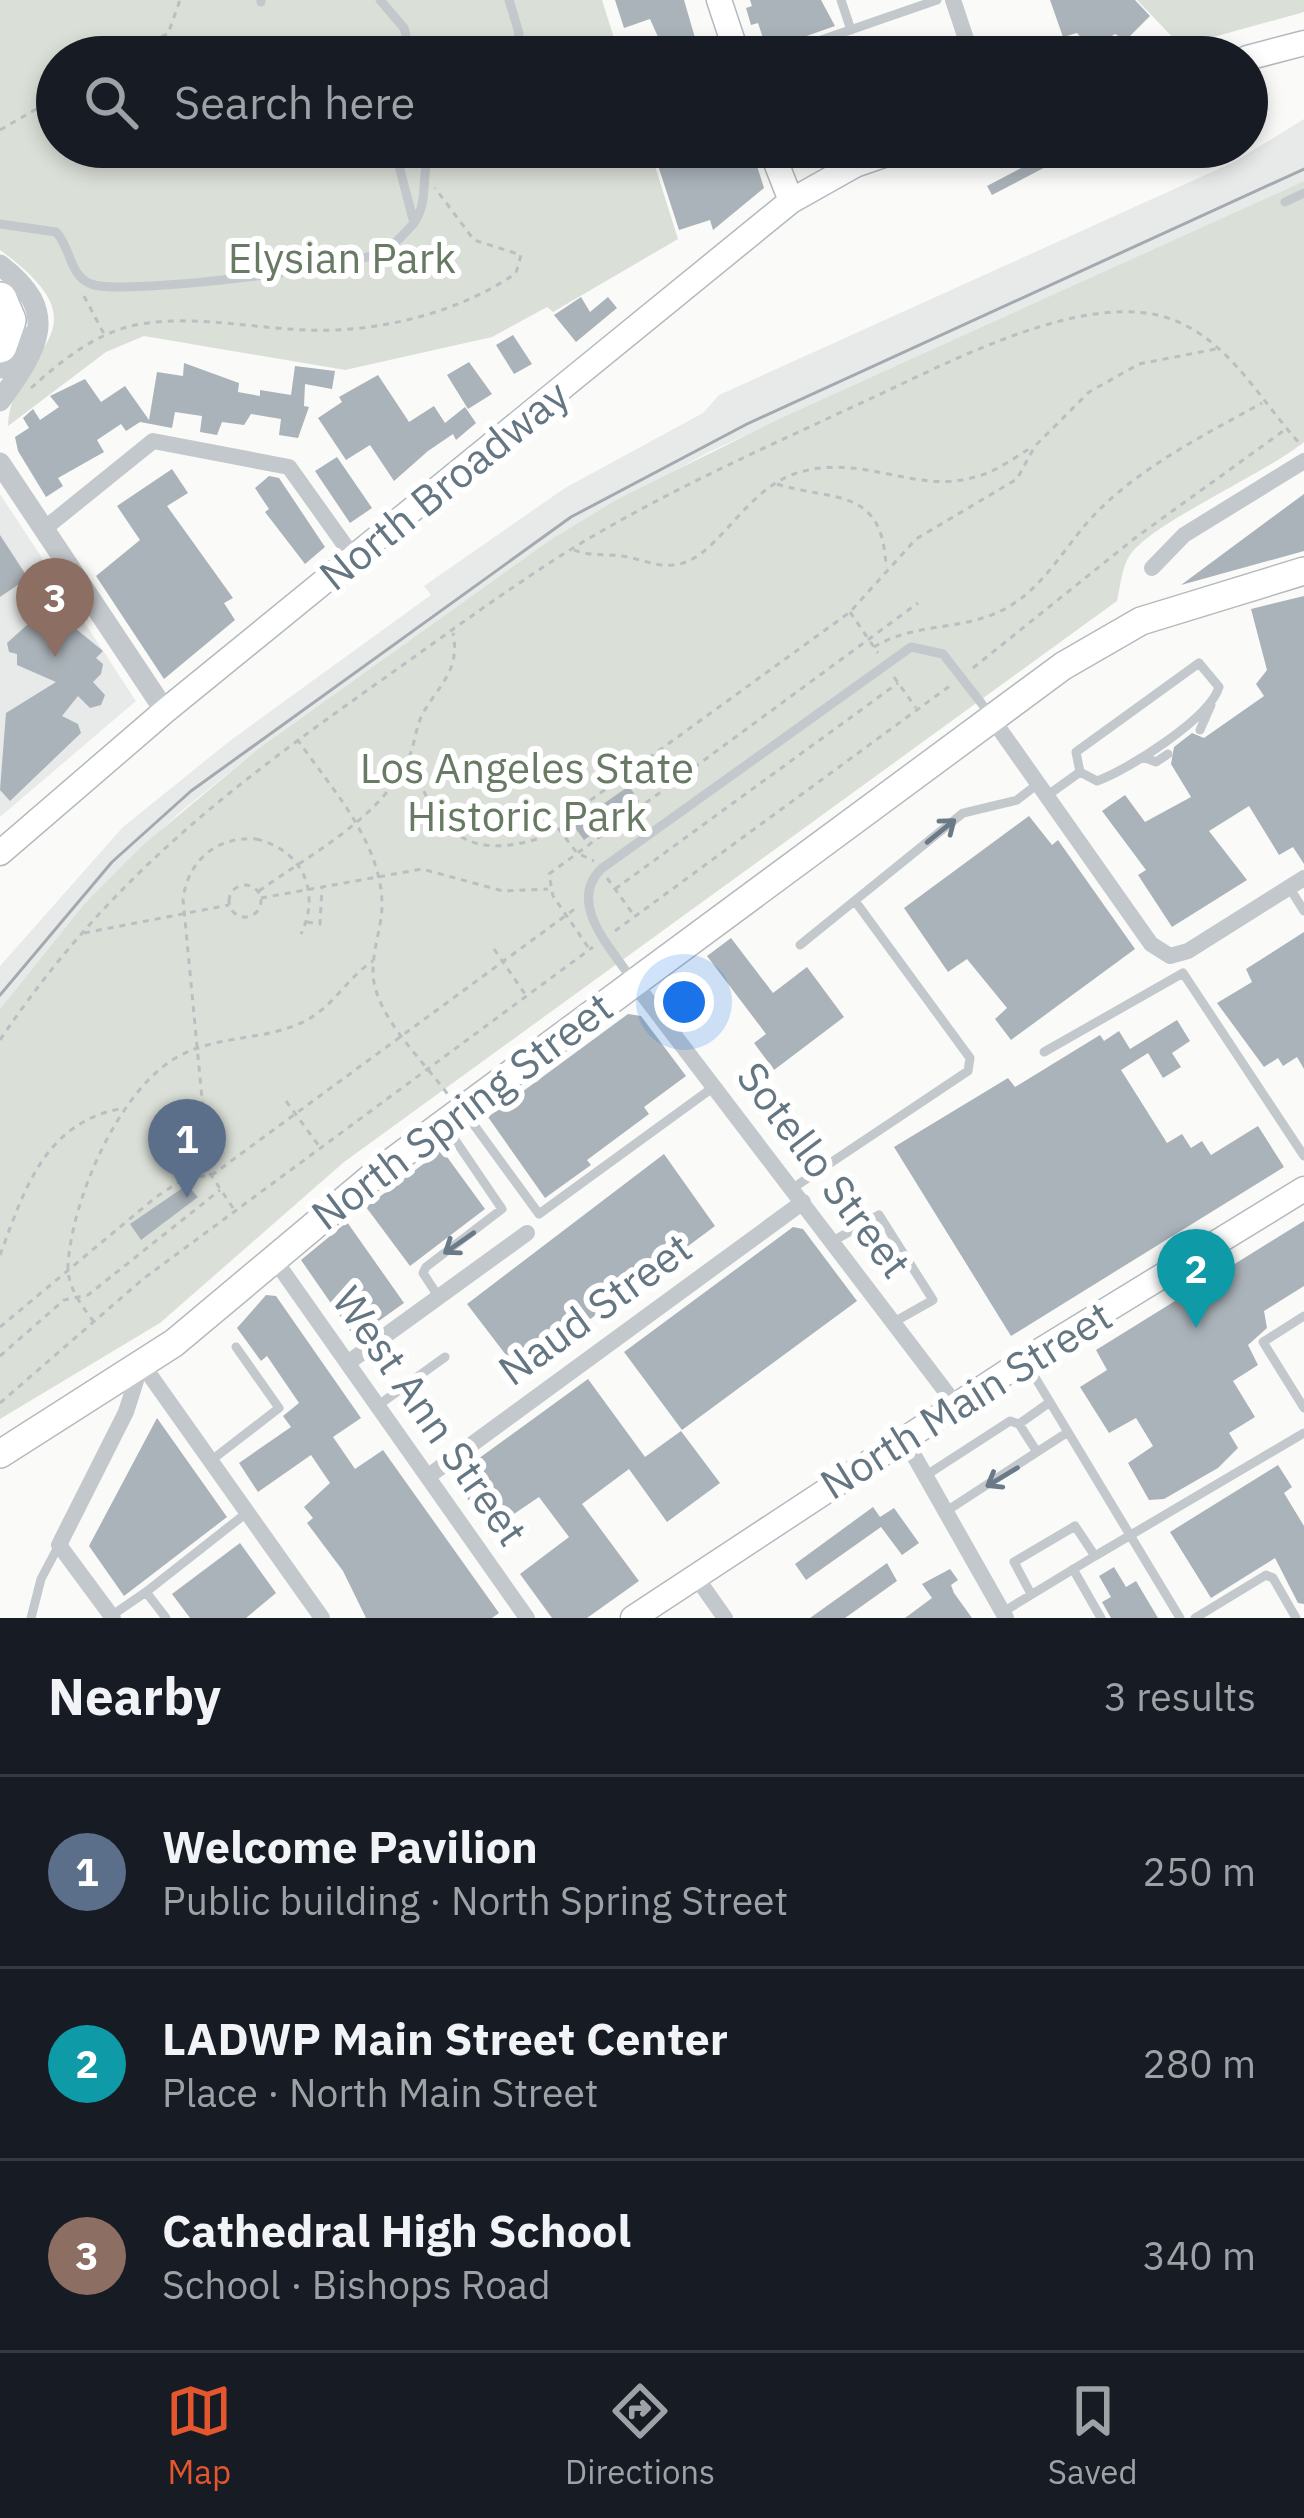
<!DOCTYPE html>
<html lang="en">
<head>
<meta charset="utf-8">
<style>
  body { margin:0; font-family:"IBM Plex Sans",sans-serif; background:#20242c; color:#f1f3f6 }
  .you { position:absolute; left:684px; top:1002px; width:42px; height:42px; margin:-30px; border:9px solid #fff; border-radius:50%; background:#1a73e8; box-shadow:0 0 0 18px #1a73e833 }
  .badge { display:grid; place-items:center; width:78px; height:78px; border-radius:50%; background:#e4572e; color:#fff; font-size:39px; font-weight:700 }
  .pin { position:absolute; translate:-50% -99px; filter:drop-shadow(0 3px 6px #0008) }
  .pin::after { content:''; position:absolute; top:63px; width:42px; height:36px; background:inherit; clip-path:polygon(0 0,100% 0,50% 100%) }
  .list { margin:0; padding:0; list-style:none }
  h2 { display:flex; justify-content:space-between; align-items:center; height:156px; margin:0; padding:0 48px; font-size:51px }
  h2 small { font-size:39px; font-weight:400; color:#9ea1a6 }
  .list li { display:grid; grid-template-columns:78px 1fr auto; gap:36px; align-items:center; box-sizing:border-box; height:192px; padding:0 48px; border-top:3px solid #363941 }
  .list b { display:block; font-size:45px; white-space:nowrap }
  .list p { margin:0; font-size:39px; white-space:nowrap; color:#9ea1a6 }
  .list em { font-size:39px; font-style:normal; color:#9ea1a6 }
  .icon { flex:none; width:66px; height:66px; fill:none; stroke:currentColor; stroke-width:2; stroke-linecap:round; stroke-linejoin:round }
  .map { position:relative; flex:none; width:1304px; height:1618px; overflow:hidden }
  .search { position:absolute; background:#171b24; box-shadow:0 6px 18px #0003; left:36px; right:36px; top:36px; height:132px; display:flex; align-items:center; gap:30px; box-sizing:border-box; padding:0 42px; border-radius:66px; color:#9ea1a6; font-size:45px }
  .sheet { height:732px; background:#171b24 }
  nav { display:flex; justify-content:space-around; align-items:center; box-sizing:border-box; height:168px; border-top:3px solid #363941; background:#171b24; font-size:33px; color:#9ea1a6 }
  nav a { display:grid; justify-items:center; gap:6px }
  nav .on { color:#e4572e }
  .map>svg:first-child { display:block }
</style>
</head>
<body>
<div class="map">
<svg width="1304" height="1618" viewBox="0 0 1304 1618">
  <rect width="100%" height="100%" fill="#fafaf8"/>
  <path fill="#e8e9e9" d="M1304 119V181L707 453 547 542 258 749 178 814 85 903 0 1009V966L123 827 231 740 431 595 424 586 565 488 703 413 719 395 1234 162Z
    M0 494 136 701 0 817Z"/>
  <path fill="#dadfd7" d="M0 0H602L620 57H57V147H649L678 239 553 312 547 307 492 337 345 370 144 336 106 352 8 426C11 347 115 334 0 250Z
    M1137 0H1304V12L1181 46Z
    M1304 181V442C1263 475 1153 522 1130 555 1122 566 1120 588 1117 601L344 1162 160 1323 0 1419V1009L85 903 143 845 258 749 547 542 618 499 777 420Z"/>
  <path fill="#aab3b9" d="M615 0H684L700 55 667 57 650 19 624 28Z
    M750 0H821L835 26 767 50 758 23 751 25 746 8 752 6Z
    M1050 0H1135L1150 16 1126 40 1115 34 1091 49 1077 33 1063 37Z
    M652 147H751L764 188 713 230 710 220 679 230Z
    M1050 153 1055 162 992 195 987 186Z
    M581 297 590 312 608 297 617 308 576 342 554 315Z
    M513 335 532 364 514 374 496 345Z
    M469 362 492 394 468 409 447 375Z
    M184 363 239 383 238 392 260 396V390L291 395 295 366 335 371 332 389 305 384 304 406 309 407 298 438 279 435 281 419 251 414 244 425 222 422 217 435 200 432 202 416 175 412 172 428 140 422 126 431 121 424 97 440 104 452 58 478 63 486 46 497 18 451 15 437 29 428 23 418 33 409 40 420 59 407 50 396 85 379 101 402 125 386 149 420 157 372 183 376Z
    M378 375 409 422 434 406 445 423 465 407 476 423 456 440 453 434 428 451 394 481 370 445 346 460 318 418 342 402 339 397Z
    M337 457 372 508 350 523 315 471Z
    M172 469 188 493 167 506 233 598 224 603 235 620 164 679 96 576 140 540 117 506Z
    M269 476 279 478 325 547 305 564 265 512 269 509 255 488Z
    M1304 494V551L1181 585 1266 522Z
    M0 535 28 578 0 597Z
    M1304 596V864L1293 847 1279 855 1249 806 1209 831 1247 880 1172 927 1138 875 1146 870 1102 811 1125 795 1145 822 1191 797 1171 764 1174 747 1192 733 1204 738 1264 696 1256 684 1267 670 1251 609Z
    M48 606 103 651 96 658 103 664 101 674 93 682 105 695 101 705 90 708 78 696 62 716 78 724 81 733 10 801 0 790 6 713 56 682 17 665V654L9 652 7 643Z
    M629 786 639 801 584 840 573 825Z
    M1029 816 1052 845 1058 840 1135 949 1011 1040 995 1019 1007 1008 967 959 948 972 904 908Z
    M1304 932V1069L1297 1057 1283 1066 1278 1058 1264 1067 1217 1003 1252 982 1246 969Z
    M731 938 773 993 807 967 844 1017 774 1070 754 1043 766 1034 707 956Z
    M628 1014 641 1016 686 1076 644 1107 649 1114 587 1160 591 1165 545 1198 488 1117Z
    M1177 1020 1190 1041 1172 1053 1181 1067 1163 1078 1148 1053 1121 1070 1167 1143 1182 1134 1191 1148 1202 1141 1211 1155 1258 1126 1284 1167 1011 1336 894 1147 1008 1078 1015 1087 1100 1035 1104 1041 1119 1031 1130 1049Z
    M442 1150 485 1209 410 1266 366 1207Z
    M664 1154 715 1226 526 1367 516 1368 467 1304Z
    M187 1185 198 1197 141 1240 130 1224Z
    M1304 1221V1286L1264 1311 1267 1328 1248 1345 1258 1365 1233 1381 1255 1417 1229 1433 1238 1448 1218 1468 1164 1499 1149 1500 1128 1463 1153 1446 1136 1418 1109 1433 1080 1387 1107 1370 1096 1350Z
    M347 1222 404 1303 355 1338 301 1260Z
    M793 1227 803 1229 857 1301 682 1430 624 1352Z
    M266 1295 276 1296 361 1418 333 1437 355 1469 383 1450 499 1613 492 1618H366L343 1571 307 1523 313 1518 304 1507 330 1483 311 1455 258 1492 239 1463 291 1427 283 1416 299 1403 267 1356 261 1361 237 1328Z
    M588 1379 645 1457 681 1431 720 1483 667 1522 629 1469 582 1504 639 1581 587 1618H552L520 1574 569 1537 539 1497 490 1530 457 1484 460 1472Z
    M157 1418 227 1517 124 1596 89 1546Z
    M1278 1465 1292 1487 1284 1493 1304 1526V1604L1298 1603 1275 1558 1211 1598 1170 1532Z
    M873 1507 880 1517 894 1508 919 1543 902 1555 881 1527 806 1580 795 1564Z
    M240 1543 276 1593 246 1618H190L172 1594Z
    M887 1563 897 1581 845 1618H810Z
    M1114 1567 1126 1587 1136 1581 1158 1618H1111L1102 1602 1111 1597 1099 1576Z
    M950 1569 958 1580 951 1585 954 1593 972 1618H905L932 1598 922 1584Z"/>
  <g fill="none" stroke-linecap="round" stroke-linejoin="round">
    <g stroke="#b3babf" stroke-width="27">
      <path id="secondary" d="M719 0 738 57
        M1247 58 1304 43
        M770 147 791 201
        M0 853 165 711 791 201 855 165 907 147
        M633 1618 1025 1360 1304 1189"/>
    </g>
    <g stroke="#b5babe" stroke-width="30">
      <path id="primary" d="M0 1454 174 1343 377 1173 1063 666 1141 621 1304 571"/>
    </g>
    <g stroke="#b4b9bd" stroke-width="36">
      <path id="motorway" d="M0 299 9 320 0 346"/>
    </g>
    <path stroke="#bbbfc2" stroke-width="3" stroke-dasharray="6 6" stroke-linecap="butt" d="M105 57 168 34 180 0
      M0 130 57 97
      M84 296 104 334
      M31 388C62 360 98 331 141 324 195 315 252 328 306 330 377 333 459 313 516 273L521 255 474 240 435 188
      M777 484C835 502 883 486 886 568
      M574 550C590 557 610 553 628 557 643 560 657 567 673 565 716 562 741 493 794 474 861 451 913 495 975 477 996 472 1014 458 1032 447
      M850 612 878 653
      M874 647C918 620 969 633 1013 604 1050 580 1069 539 1100 509 1146 464 1206 434 1262 403
      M973 668 1135 538 1286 429
      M894 677 916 708
      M297 739C331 788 381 841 382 904 382 931 368 960 375 987 385 1026 426 1064 449 1096
      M409 758C435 821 458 863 537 839L850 612 916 539 1017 479 1035 446 1089 392 1139 364 1221 348
      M558 828 577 853 594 861
      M607 878 633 914
      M229 901a16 16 0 1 1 32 0a16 16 0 1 1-32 0Z
      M615 889 898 683
      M259 891C309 855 378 820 407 762 414 748 415 732 421 717 437 686 461 672 453 633
      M261 898 422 869 503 891 548 889
      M307 922 320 924 322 887
      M615 931 951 685
      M84 933 229 905
      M588 947 553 896 549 874 918 603
      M494 949 525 994
      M0 1040C110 877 229 788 386 677 448 633 509 588 573 548 668 490 771 445 872 398 947 363 1063 302 1146 313 1220 323 1254 393 1300 444
      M286 1101 319 1146
      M233 1208 209 1172 183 899C188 861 216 836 256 839
      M0 1255C23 1194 43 1124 119 1109
      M94 1322C81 1305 67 1286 68 1265 72 1199 118 1093 174 1059 215 1034 263 1042 305 1021 334 1006 347 978 373 961
      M0 1327 156 1197 185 1178 212 1175 576 908
      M0 1356 64 1300 88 1295 220 1190
      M0 1403 143 1279 593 947"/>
    <path stroke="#c3c8cc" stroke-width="9" d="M261 0V2
      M380 0 404 28 412 57
      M509 0 519 33 515 57
      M841 0 851 30
      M772 57 937 0
      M1285 202 1304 193
      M414 223C431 198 418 172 433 147
      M0 224 56 232C71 247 69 276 91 284 120 296 346 268 379 253 393 247 403 235 414 223L394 147
      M1199 663 1219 687C1210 718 1128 770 1097 781L1080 772 1076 752Z
      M1200 730 1211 705
      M1143 757 1156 762 1168 754
      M1048 795 1080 772
      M1289 887 1304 911
      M800 945 963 813 1017 800 1039 783
      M633 981C613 950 566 904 601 869L911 647 943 654 989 713
      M1044 1052 1183 973 1304 1156
      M771 1097 823 1169
      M466 1114 539 1214 715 1086
      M793 1188 968 1071 970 1058 855 901
      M833 1241 879 1215 933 1300 894 1322
      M438 1296 423 1273 426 1267 502 1209 447 1128
      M1304 1316 1263 1342 1304 1408
      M1027 1364 1180 1618
      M380 1404 445 1357
      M1019 1424 1050 1402
      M1037 1452 1068 1432
      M213 1459 279 1408 236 1347
      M925 1476 1010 1421 1019 1424 1037 1452 945 1512
      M1095 1556 1304 1433
      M1073 1569 1101 1618
      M1003 1612 1095 1556 1075 1526 1014 1562 1031 1594
      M111 1616 146 1592
      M31 1618 41 1579 59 1545
      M166 1618 146 1592 249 1511
      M1195 1618 1266 1575 1273 1578 1296 1618"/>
    <path stroke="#c3c8cc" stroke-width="16" d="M953 0 972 57
      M44 529 153 441 289 467 354 558
      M1152 568 1184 535 1304 461
      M991 717 1151 944 1170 956 1188 951 1304 878
      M633 981 956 1405
      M272 1256 527 1618
      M349 1362 527 1233
      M142 1364 322 1618
      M904 1438 1006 1618
      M430 1475 803 1202
      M694 1574 725 1618
      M113 1618 59 1545 126 1412 141 1365"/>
    <path stroke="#c3c8cc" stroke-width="21" d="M0 265C62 312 38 348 0 401
      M0 368 16 355 24 337
      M0 463 165 711"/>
    <use href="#secondary" stroke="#fff" stroke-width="24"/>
    <use href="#primary" stroke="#fff" stroke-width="27"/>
    <use href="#motorway" stroke="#fff" stroke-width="33"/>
    <path stroke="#a2aab0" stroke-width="3" d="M0 995 112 862 191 791 571 517 747 424 1304 169"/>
    <path stroke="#bbbfc2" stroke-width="3" stroke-dasharray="6 6" stroke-linecap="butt" d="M256 839C303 850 321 892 301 934"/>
  </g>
  <defs><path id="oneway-shaft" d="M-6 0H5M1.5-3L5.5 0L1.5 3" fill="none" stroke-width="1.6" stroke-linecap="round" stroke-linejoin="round" transform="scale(3)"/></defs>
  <g stroke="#6a7a87">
    <use href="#oneway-shaft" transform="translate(941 831) rotate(-39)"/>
    <use href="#oneway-shaft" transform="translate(459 1243) rotate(145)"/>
    <use href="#oneway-shaft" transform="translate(1002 1477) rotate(149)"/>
  </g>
  <g text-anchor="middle" stroke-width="12" stroke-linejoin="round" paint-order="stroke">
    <g font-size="42" fill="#687a64" stroke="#fff">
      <text x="342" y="273">Elysian Park</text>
      <text x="527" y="783">Los Angeles State<tspan x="527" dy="48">Historic Park</tspan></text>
    </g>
    <g font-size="42" fill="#657683" stroke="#fff">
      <text transform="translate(444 485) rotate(-39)" y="15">North Broadway</text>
      <text transform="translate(462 1111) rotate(-37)" y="15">North Spring Street</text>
      <text transform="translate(824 1170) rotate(53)" y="15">Sotello Street</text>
      <text transform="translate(595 1309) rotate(-36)" y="15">Naud Street</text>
      <text transform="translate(966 1400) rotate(-32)" y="15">North Main Street</text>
      <text transform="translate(430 1416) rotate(55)" y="15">West Ann Street</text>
    </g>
  </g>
</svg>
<div class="you"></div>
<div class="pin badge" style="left:187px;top:1198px;background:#5c6f8a">1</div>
<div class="pin badge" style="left:1196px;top:1328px;background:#0f9aa8">2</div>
<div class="pin badge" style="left:55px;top:657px;background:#8d6e63">3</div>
<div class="search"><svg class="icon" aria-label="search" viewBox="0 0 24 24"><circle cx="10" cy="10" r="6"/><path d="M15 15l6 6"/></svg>Search here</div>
</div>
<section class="sheet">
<h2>Nearby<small>3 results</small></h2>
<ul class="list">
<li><span class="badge" style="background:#5c6f8a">1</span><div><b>Welcome Pavilion</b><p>Public building · North Spring Street</p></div><em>250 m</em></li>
<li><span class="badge" style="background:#0f9aa8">2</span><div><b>LADWP Main Street Center</b><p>Place · North Main Street</p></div><em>280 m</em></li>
<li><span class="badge" style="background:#8d6e63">3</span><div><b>Cathedral High School</b><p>School · Bishops Road</p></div><em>340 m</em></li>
</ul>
</section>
<nav>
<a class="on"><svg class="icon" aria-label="map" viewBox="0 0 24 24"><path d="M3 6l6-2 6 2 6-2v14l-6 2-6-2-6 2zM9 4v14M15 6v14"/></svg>Map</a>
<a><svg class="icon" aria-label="directions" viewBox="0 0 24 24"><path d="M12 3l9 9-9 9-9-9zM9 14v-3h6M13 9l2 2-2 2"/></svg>Directions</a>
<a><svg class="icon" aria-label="saved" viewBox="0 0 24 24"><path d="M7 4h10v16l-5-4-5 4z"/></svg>Saved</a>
</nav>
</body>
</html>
